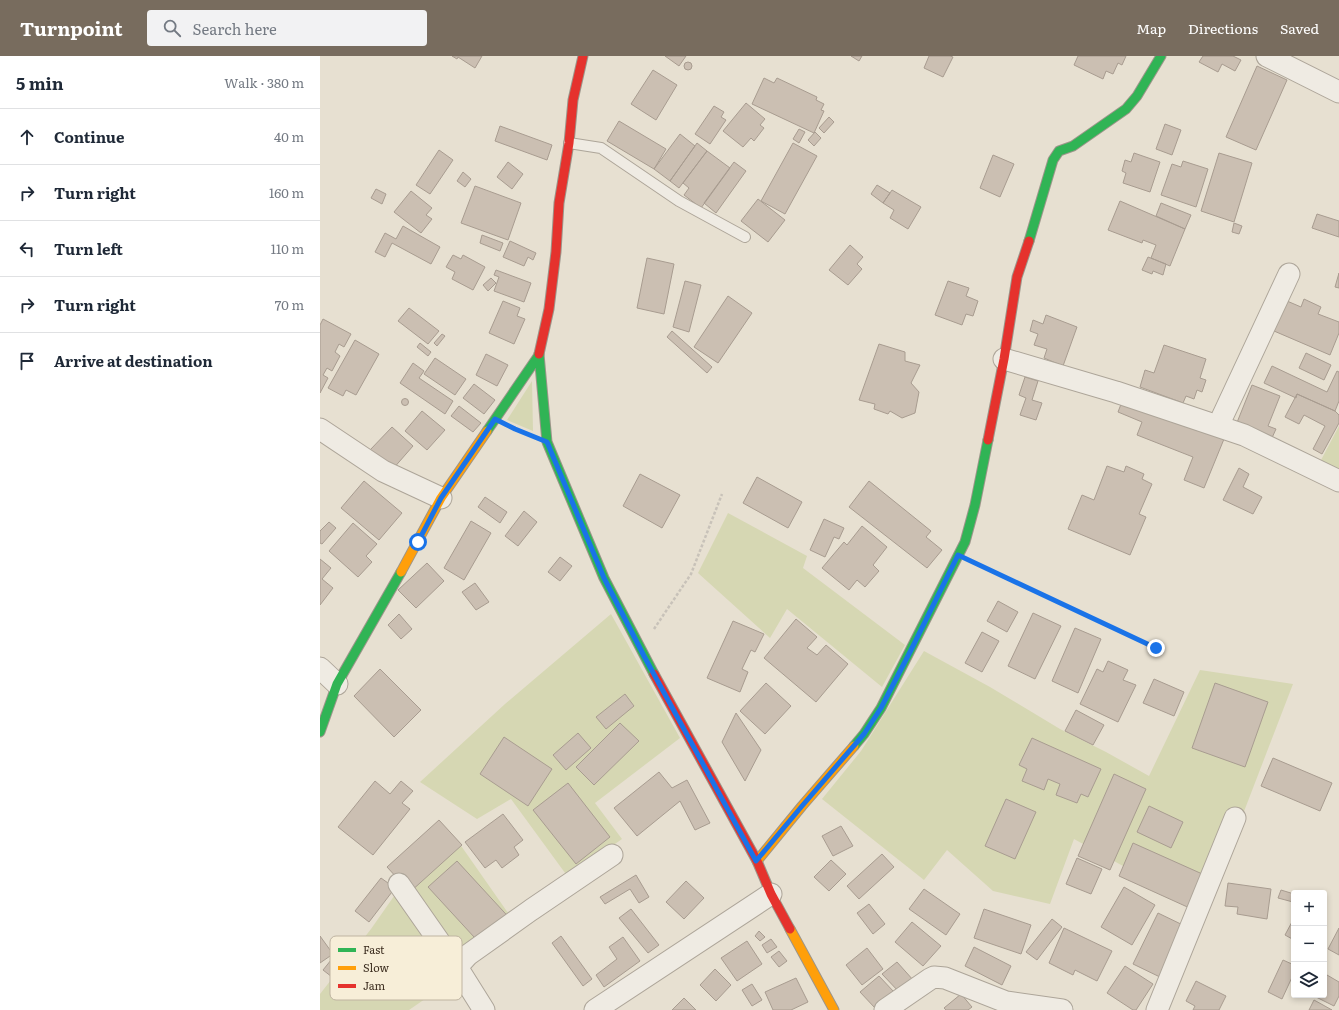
<!DOCTYPE html>
<html lang="en">
<head>
<meta charset="utf-8">
<style>
  body { margin:0; font-family:Literata,serif; background:#f2f2f3; color:#1f2937 }
  .controls { position:absolute; right:12px; bottom:12px; display:grid; overflow:hidden; border-radius:4px; box-shadow:0 2px 6px #0003 }
  .controls button { width:36px; height:36px; display:grid; place-items:center; padding:0; border:0; border-bottom:1px solid #e0e1e3; background:#fff; color:#1f2937; font:20px sans-serif }
  .stop { position:absolute; width:12px; height:12px; margin:-9px; border:3px solid #1a73e8; border-radius:50%; background:#fff }
  .stop.end { background:#1a73e8; border-color:#fff; box-shadow:0 1px 4px #0008 }
  .list { margin:0; padding:0; list-style:none }
  h2 { display:flex; justify-content:space-between; align-items:center; height:52px; margin:0; padding:0 16px; font-size:17px }
  h2 small { font-size:13px; font-weight:400; color:#747a83 }
  .list li { display:grid; grid-template-columns:26px 1fr auto; gap:12px; align-items:center; box-sizing:border-box; height:56px; padding:0 16px; border-top:1px solid #e0e1e3 }
  .list b { display:block; font-size:15px; white-space:nowrap }
  .list em { font-size:13px; font-style:normal; color:#747a83 }
  .icon { flex:none; width:22px; height:22px; fill:none; stroke:currentColor; stroke-width:2; stroke-linecap:round; stroke-linejoin:round }
  .map { position:relative; flex:none; width:1019px; height:954px; overflow:hidden }
  header { display:flex; align-items:center; gap:24px; box-sizing:border-box; height:56px; padding:0 20px; background:#786c5e; color:#fff }
  header strong { font-size:19px }
  nav { display:flex; gap:22px; margin-inline-start:auto; font-size:14px }
  .search { width:280px; height:36px; background:#f2f2f3; display:flex; align-items:center; gap:10px; box-sizing:border-box; padding:0 14px; border-radius:4px; color:#747a83; font-size:15px }
  main { display:flex }
  aside { flex:1; background:#fff }
  .map>svg:first-child { display:block }
</style>
</head>
<body>
<header>
<strong>Turnpoint</strong>
<div class="search"><svg class="icon" aria-label="search" viewBox="0 0 24 24"><circle cx="10" cy="10" r="6"/><path d="M15 15l6 6"/></svg>Search here</div>
<nav><a>Map</a><a>Directions</a><a>Saved</a></nav>
</header>
<main>
<aside>
<h2>5 min<small>Walk · 380 m</small></h2>
<ul class="list">
<li><svg class="icon" aria-label="ahead" viewBox="0 0 24 24"><path d="M12 20V5M6 11l6-6 6 6"/></svg><div><b>Continue</b></div><em>40 m</em></li>
<li><svg class="icon" aria-label="right" viewBox="0 0 24 24"><path d="M7 20v-9h11M14 6l5 5-5 5"/></svg><div><b>Turn right</b></div><em>160 m</em></li>
<li><svg class="icon" aria-label="left" viewBox="0 0 24 24"><path d="M17 20v-9H6M10 6l-5 5 5 5"/></svg><div><b>Turn left</b></div><em>110 m</em></li>
<li><svg class="icon" aria-label="right" viewBox="0 0 24 24"><path d="M7 20v-9h11M14 6l5 5-5 5"/></svg><div><b>Turn right</b></div><em>70 m</em></li>
<li><svg class="icon" aria-label="arrive" viewBox="0 0 24 24"><path d="M6 21V4h12l-3 4 3 4H6"/></svg><div><b>Arrive at destination</b></div></li>
</ul>
</aside>
<div class="map">
<svg width="1019" height="954" viewBox="0 0 1019 954">
  <rect width="100%" height="100%" fill="#e7e0d1"/>
  <path fill="#d6d7b3" d="M212 325 213 375 187 364Z
    M1019 370V415L1000 406Z
    M408 457 487 500 483 512 585 589 562 631 467 553 450 582 378 517Z
    M291 558 360 682 275 747 302 783 248 821 191 743 157 763 100 726 185 648Z
    M604 595 670 631 740 673 786 696 829 720 880 614 973 628 923 758 881 853 754 783 730 848 673 835 627 794 604 824 502 743 541 695Z
    M137 784 193 864 139 906 83 827Z
    M79 833 137 921 89 954H0V938L51 873Z"/>
  <path fill="#cbbfb2" stroke="#a89c90" d="M132 0H162L155 12 138 1 137 3Z
    M345 0H366L359 10Z
    M531 0H542L539 5Z
    M609 0H630L633 1 623 21 604 12Z
    M758 0H806L802 9 798 7 793 18 786 15 783 23 754 9Z
    M883 0H913L921 4 915 15 902 8 898 16 879 6Z
    M364 10a4 4 0 1 1 8 0a4 4 0 1 1-8 0Z
    M937 10 967 24 936 94 906 81Z
    M333 14 357 29 336 64 311 48Z
    M444 22 454 27 457 22 497 41 496 44 504 48 501 54 504 55 494 77 432 48Z
    M426 47 445 63 440 69 444 72 434 85 431 82 423 91 403 75Z
    M394 50 404 56 401 61 406 64 390 88 375 78Z
    M509 61 514 66 504 77 499 72Z
    M299 65 346 93 334 113 287 85Z
    M845 68 861 74 852 99 836 93Z
    M180 70 232 89 227 104 175 85Z
    M479 73 485 76 479 87 473 83Z
    M495 76 501 82 494 90 488 84Z
    M360 78 375 90 350 125 334 113Z
    M377 87 387 95 359 132 350 125Z
    M473 87 497 100 465 158 441 145Z
    M119 94 133 104 110 138 96 129Z
    M387 95 410 112 381 152 364 139 369 132 363 127Z
    M814 97 840 106 830 136 803 127 806 117 802 115 805 104 811 106Z
    M899 97 932 107 914 166 881 155Z
    M673 99 694 108 680 141 660 132Z
    M863 105 888 113 876 151 841 139 852 108 861 111Z
    M188 106 203 118 192 133 177 121Z
    M414 106 426 115 396 157 384 147Z
    M143 116 151 123 145 131 137 125Z
    M557 129 570 137 563 147 551 138Z
    M155 130 201 147 188 184 141 167Z
    M56 133 66 138 62 148 51 142Z
    M572 134 601 151 588 173 570 162 574 154 563 147Z
    M91 135 112 152 106 159 112 163 101 177 74 156Z
    M438 143 465 164 448 186 421 165Z
    M800 145 865 173 850 210 831 202 836 189 823 184 822 187 788 174Z
    M841 147 871 159 865 173 836 160Z
    M997 158 1019 165V181L992 172Z
    M914 167 922 170 919 178 912 176Z
    M83 170 120 191 111 208 72 187 65 201 55 196 65 177 76 183Z
    M162 179 183 187 180 195 160 187Z
    M190 185 216 197 213 204 208 201 204 210 183 201Z
    M530 189 543 201 537 208 542 213 528 229 509 214Z
    M133 199 141 203 143 199 165 211 153 234 132 223 135 216 126 211Z
    M828 201 846 208 843 219 833 215 832 218 822 214Z
    M327 202 354 208 344 258 317 252Z
    M176 214 211 227 204 246 174 235 179 221 174 219Z
    M1019 217V232L1015 231Z
    M171 222 176 227 168 235 163 229Z
    M365 225 381 229 369 276 353 271Z
    M628 225 649 232 646 240 658 245 653 260 646 258 642 269 615 259Z
    M408 240 432 257 398 307 374 291Z
    M984 243 1001 251 998 258 1019 266V277L1010 299 954 275 967 245 981 251Z
    M183 245 200 252 197 260 205 263 194 288 169 277Z
    M89 252 119 275 108 288 78 265Z
    M726 259 757 271 743 310 724 302 727 293 714 289 718 278 710 275 713 264 723 268Z
    M3 263 31 278 24 291 19 288 15 296 20 300 12 315 7 312 3 319 8 322 0 337V269Z
    M352 275 392 311 387 317 347 281Z
    M122 278 125 280 117 290 114 287Z
    M35 284 59 298 36 339 26 334 23 340 8 332Z
    M100 287 111 296 108 300 97 291Z
    M559 288 585 296V305L600 309 591 327 599 336 595 357 582 362 570 355 568 358 554 353 555 348 539 344Z
    M844 289 886 303 880 322 886 324 882 336 877 334 874 343 866 340 863 347 820 331 825 314 834 317Z
    M986 297 1011 309 1004 324 979 312Z
    M166 298 188 309 177 330 156 319Z
    M115 302 146 323 135 339 104 318Z
    M93 307 104 315 99 322 133 345 125 358 80 327Z
    M952 310 1007 336 1017 315 1019 316V345L1015 355 977 338 976 342 944 327Z
    M705 321 718 325 712 344 722 347 716 364 700 359 706 342 699 339Z
    M154 328 175 344 164 358 143 342Z
    M932 329 960 340 948 370 956 373 951 384 916 369Z
    M977 338 1015 355 1019 359V367L1002 398 993 393 1005 370 984 359 979 368 965 361Z
    M81.5 346a3.5 3.5 0 1 1 7 0a3.5 3.5 0 1 1-7 0Z
    M803 343 904 383 884 432 864 424 873 401 817 379 822 366 798 356Z
    M139 350 161 367 153 376 131 360Z
    M102 355 125 374 107 394 85 375Z
    M72 371 93 390 72 414 50 394Z
    M787 410 804 416 806 410 824 418 822 423 832 428 819 458 826 461 810 499 748 473 762 439 774 444Z
    M919 412 929 418 923 431 942 441 933 458 903 444Z
    M320 418 360 439 342 472 303 450Z
    M437 421 482 446 468 472 423 447Z
    M44 425 82 457 59 484 21 452Z
    M549 425 611 475 606 481 622 494 607 512 529 451Z
    M165 441 187 456 180 467 158 451Z
    M204 455 217 466 198 490 185 480Z
    M504 463 524 472 519 483 514 481 505 501 490 494Z
    M151 465 171 477 144 524 124 512Z
    M9 466 16 472 2 488 0 487V475Z
    M33 467 57 488 46 500 52 506 38 521 9 495Z
    M542 470 567 491 553 509 559 515 545 531 537 524 529 534 502 512 524 486 527 489Z
    M240 501 252 510 240 525 228 516Z
    M0 503 11 512 2 523 13 532 0 549Z
    M107 507 124 525 96 552 78 534Z
    M155 527 169 546 156 554 142 536Z
    M678 545 698 556 687 576 667 565Z
    M713 557 741 570 715 623 688 610Z
    M79 558 92 573 81 583 68 569Z
    M476 563 497 581 487 592 497 599 506 589 528 608 496 646 444 602Z
    M413 565 444 578 435 596 431 594 422 613 428 616 420 636 387 622Z
    M755 572 781 583 758 637 732 625Z
    M662 576 679 585 662 616 645 607Z
    M788 605 808 614 803 624 816 629 798 666 760 648 777 613 783 616Z
    M60 613 101 654 74 681 34 640Z
    M834 623 864 636 854 660 823 647Z
    M446 627 471 650 445 678 420 655Z
    M895 627 948 646 925 711 872 692Z
    M305 638 314 650 286 673 276 661Z
    M756 654 784 669 773 689 745 675Z
    M416 657 441 694 425 725 402 686Z
    M300 667 319 685 274 729 256 711Z
    M258 677 271 692 246 714 233 699Z
    M184 681 232 713 208 750 160 718Z
    M712 682 781 713 768 741 761 738 757 747 736 739 740 728 728 723 724 734 702 725 707 713 699 709Z
    M953 702 1012 727 1000 755 941 730Z
    M339 716 352 732 367 724 390 767 375 774 360 745 317 780 294 752Z
    M794 718 826 733 790 814 758 800Z
    M55 725 70 738 81 725 93 735 82 747 90 753 53 799 18 771Z
    M248 727 290 781 256 808 213 754Z
    M686 743 716 756 695 803 665 790Z
    M829 750 863 766 851 792 817 776Z
    M183 758 203 784 194 791 199 799 182 812 176 804 165 812 145 786Z
    M119 764 142 789 90 836 67 811Z
    M521 770 533 790 513 800 502 780Z
    M813 787 889 821 874 854 799 820Z
    M562 798 574 811 539 843 527 830Z
    M757 802 782 813 771 838 746 828Z
    M511 804 526 818 509 835 494 821Z
    M137 805 195 868 166 894 108 831Z
    M316 819 329 841 319 847 310 833 285 848 280 841Z
    M61 822 75 832 49 866 35 855Z
    M366 825 384 842 364 863 346 846Z
    M908 827 951 833 947 863 917 858 918 851 905 850Z
    M804 831 835 849 812 889 781 871Z
    M604 833 640 858 626 879 589 853Z
    M961 834 974 838 973 846 958 842Z
    M549 848 565 868 553 878 537 857Z
    M311 853 339 889 328 897 299 862Z
    M664 853 711 869 701 898 654 882Z
    M838 857 867 871 842 922 813 908Z
    M732 863 742 871 717 904 706 896Z
    M973 864H974V884L965 879Z
    M592 866 621 890 603 910 575 886Z
    M744 872 792 895 777 925 755 914 753 919 729 907Z
    M1019 872V899L1008 893Z
    M439 875 445 881 440 885 435 880Z
    M0 880 13 898 0 907Z
    M241 880 272 923 263 930 232 887Z
    M303 881 320 905 284 931 276 919 297 903 289 891Z
    M451 883 457 891 447 897 442 889Z
    M427 885 442 908 417 925 401 902Z
    M24 888 33 896 12 921 3 914Z
    M654 891 691 910 682 929 645 910Z
    M547 892 563 913 542 929 526 909Z
    M459 895 467 905 459 911 451 901Z
    M963 904 974 909V917L962 943 948 936Z
    M577 906 594 925 580 937 562 918Z
    M805 910 833 928 816 954H813L787 937Z
    M395 913 411 929 396 945 380 929Z
    M1007 919 1019 926V940L1014 950 996 941 997 939H1004V925Z
    M559 920 574 936 555 952 540 936Z
    M476 922 488 946 471 954H453L445 936Z
    M876 925 906 940 899 954H873L875 950 866 945Z
    M432 928 442 944 432 950 422 934Z
    M641 938 652 951 648 954H626L624 952Z
    M364 942 376 954H352Z
    M994 944 1012 954H989Z"/>
  <g fill="none" stroke-linecap="round" stroke-linejoin="round">
    <g stroke="#ada599" stroke-width="12">
      <path id="lane" d="M249 87 281 92 359 145 425 181"/>
    </g>
    <g stroke="#ada599" stroke-width="23">
      <path id="street" d="M947 0 1019 36
        M684 303 796 336 924 379 1019 425
        M898 370 969 218
        M0 373 63 415 121 442
        M0 612 17 628
        M79 828 137 911
        M164 954 137 911 148 899 211 854 292 799
        M275 954 451 838
        M565 954 610 923 614 921 625 922 686 946 742 954
        M837 954 915 762"/>
    </g>
    <g stroke="#9c958a" stroke-width="11">
      <path id="fast" d="M709 185 733 104 739 95 753 90 806 53 817 40 841 0
        M219 298 227 386 284 522 334 618
        M167 375 219 299
        M0 676 17 628 81 516
        M534 690 544 678 561 652 645 486 655 449 668 384"/>
    </g>
    <g stroke="#9c958a" stroke-width="11">
      <path id="slow" d="M81 516 121 442 167 375
        M437 805 482 750 534 690
        M470 873 514 954"/>
    </g>
    <g stroke="#9c958a" stroke-width="11">
      <path id="jam" d="M219 298 229 253 236 196 239 147 249 87 253 44 263 0
        M668 384 684 303 697 221 709 185
        M334 618 437 805 451 838 470 873"/>
    </g>
    <path stroke="#c8c2b9" stroke-width="2.5" stroke-dasharray="3 2" stroke-linecap="butt" d="M194 373 204 377
      M658 509 836 592
      M334 573 371 518 402 438"/>
    <use href="#lane" stroke="#efebe3" stroke-width="10"/>
    <use href="#street" stroke="#efebe3" stroke-width="21"/>
    <use href="#fast" stroke="#30b455" stroke-width="9"/>
    <use href="#slow" stroke="#ff9f0a" stroke-width="9"/>
    <use href="#jam" stroke="#e5322d" stroke-width="9"/>
  </g>
  <g fill="none" stroke-linecap="round" stroke-linejoin="round">
    <path stroke="#1a73e8" stroke-width="5" d="M98 486 121 442 175 363 195 373 227 386 284 522 324 600 436 805 482 750 544 678 561 652 591 594 638 499 836 592"/>
  </g>
  <rect x="10" y="880" width="132" height="64" rx="6" fill="#f7eed8" stroke="#bfb4a1" stroke-width="1"/>
  <rect x="18" y="892" width="18" height="4" fill="#30b455"/>
  <rect x="18" y="910" width="18" height="4" fill="#ff9f0a"/>
  <rect x="18" y="928" width="18" height="4" fill="#e5322d"/>
  <g font-size="11" fill="#3d2e20">
    <text x="43" y="898">Fast</text>
    <text x="43" y="916">Slow</text>
    <text x="43" y="934">Jam</text>
  </g>
</svg>
<div class="controls">
<button>+</button>
<button>−</button>
<button><svg class="icon" aria-label="layers" viewBox="0 0 24 24"><path d="M12 4l9 5-9 5-9-5zM3 14l9 5 9-5"/></svg></button>
</div>
<div class="stop" style="left:98px;top:486px"></div>
<div class="stop end" style="left:836px;top:592px"></div>
</div>
</main>
</body>
</html>
